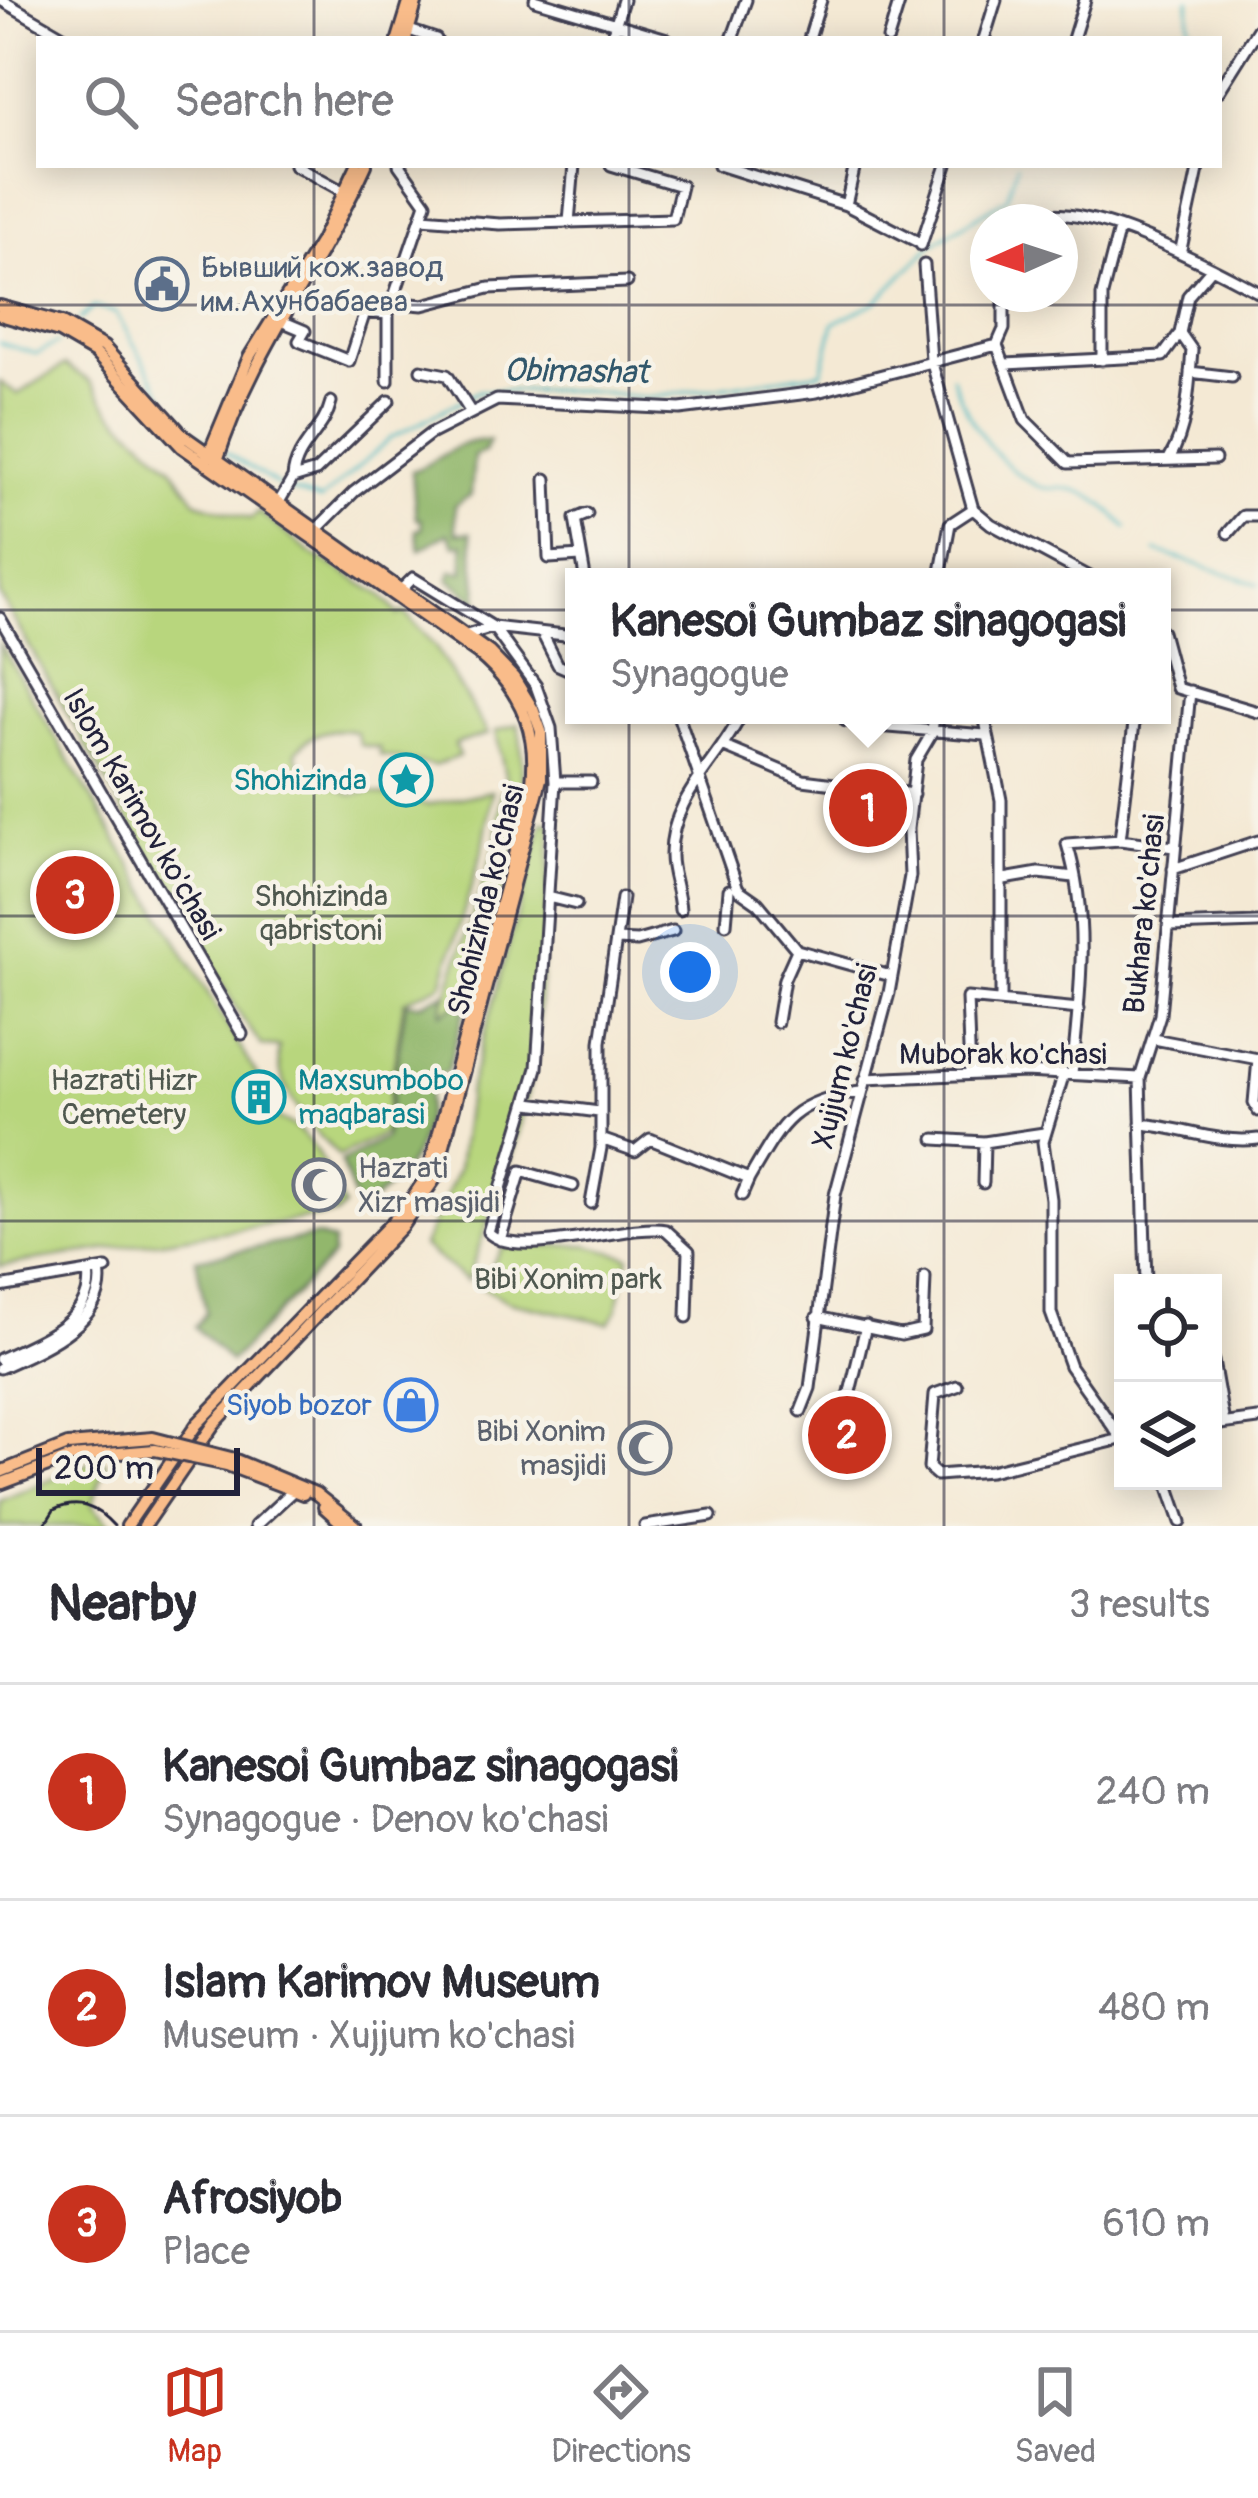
<!DOCTYPE html>
<html lang="en">
<head>
<meta charset="utf-8">
<style>
  body { margin:0; font-family:Pangolin,sans-serif; background:#f7f7f7; color:#2b2b33 }
  .controls { position:absolute; right:36px; bottom:36px; display:grid; overflow:hidden; border-radius:0px; box-shadow:0 6px 30px #0003 }
  .controls button { width:108px; height:108px; display:grid; place-items:center; padding:0; border:0; border-bottom:3px solid #e1e1e2; background:#fff; color:#2b2b33; font:60px sans-serif }
  .compass { position:absolute; left:970px; top:204px; width:108px; height:108px; border-radius:50%; background:#fff; box-shadow:0 6px 30px #0003; rotate:267deg }
  .scale { position:absolute; left:36px; bottom:30px; width:204px; box-sizing:border-box; padding-left:12px; border:6px solid #22223b; border-top:0; font-size:33px; line-height:42px; white-space:nowrap; color:#22223b; -webkit-text-stroke:9px #f7f3e8; paint-order:stroke }
  .you { position:absolute; left:690px; top:972px; width:42px; height:42px; margin:-30px; border:9px solid #fff; border-radius:50%; background:#1a73e8; box-shadow:0 0 0 18px #1a73e833 }
  .badge { display:grid; place-items:center; width:78px; height:78px; border-radius:50%; background:#c8321e; color:#fff; font-size:39px; font-weight:700 }
  .pin { position:absolute; translate:-50% -50%; border:6px solid #fff; box-shadow:0 3px 12px #0006 }
  .popup { position:absolute; left:565px; top:568px; width:606px; height:156px; box-sizing:border-box; display:grid; place-content:center; border-radius:0px; background:#fff; filter:drop-shadow(0 3px 9px #0005); font-size:39px; white-space:nowrap; color:#7c7c81 }
  .popup b { font-size:45px; color:#2b2b33 }
  .popup::after { content:''; position:absolute; left:50%; top:100%; margin-left:-24px; border:24px solid transparent; border-top-color:#fff }
  .list { margin:0; padding:0; list-style:none }
  h2 { display:flex; justify-content:space-between; align-items:center; height:156px; margin:0; padding:0 48px; font-size:51px }
  h2 small { font-size:39px; font-weight:400; color:#7c7c81 }
  .list li { display:grid; grid-template-columns:78px 1fr auto; gap:36px; align-items:center; box-sizing:border-box; height:216px; padding:0 48px; border-top:3px solid #e1e1e2 }
  .list b { display:block; font-size:45px; white-space:nowrap }
  .list p { margin:0; font-size:39px; white-space:nowrap; color:#7c7c81 }
  .list em { font-size:39px; font-style:normal; color:#7c7c81 }
  .icon { flex:none; width:66px; height:66px; fill:none; stroke:currentColor; stroke-width:2; stroke-linecap:round; stroke-linejoin:round }
  .map { position:relative; flex:none; width:1258px; height:1526px; overflow:hidden }
  .search { position:absolute; background:#fff; box-shadow:0 6px 30px #0003; left:36px; right:36px; top:36px; height:132px; display:flex; align-items:center; gap:30px; box-sizing:border-box; padding:0 42px; border-radius:0px; color:#7c7c81; font-size:45px }
  .sheet { height:804px; background:#fff }
  nav { display:flex; justify-content:space-around; align-items:center; box-sizing:border-box; height:168px; border-top:3px solid #e1e1e2; background:#fff; font-size:33px; color:#7c7c81 }
  nav a { display:grid; justify-items:center; gap:6px }
  nav .on { color:#c8321e }
  .map>svg:first-child { display:block }
</style>
</head>
<body>
<div class="map">
<svg width="1258" height="1526" viewBox="0 0 1258 1526">
  <rect width="100%" height="100%" fill="#f7f3e8"/>
  <filter id="ink" filterUnits="userSpaceOnUse"><feTurbulence type="fractalNoise" baseFrequency=".00833" numOctaves="2"/><feDisplacementMap in="SourceGraphic" scale="24" xChannelSelector="R" yChannelSelector="G"/><feConvolveMatrix kernelMatrix="1 2 1 2 8 2 1 2 1" color-interpolation-filters="sRGB"/></filter>
  <filter id="wash" filterUnits="userSpaceOnUse"><feTurbulence type="fractalNoise" baseFrequency=".004" numOctaves="4" result="noise"/><feDisplacementMap in="SourceGraphic" scale="48" xChannelSelector="R" yChannelSelector="G"/><feGaussianBlur stdDeviation="2.7" result="paint"/><feColorMatrix in="noise" values="0 0 0 0 0 0 0 0 0 0 0 0 0 0 0 0 0 1.4 0 .05"/><feComposite in="paint" operator="in"/></filter>
  <g filter="url(#wash)">
    <rect width="100%" height="100%" fill="#f4e9d4"/>
    <path fill="#b8d67d" stroke="#6d7c5c" stroke-width="3" d="M65 365 91 382 111 411 172 467 197 502 251 519 259 512 312 554 380 594 399 615 404 612 436 648 488 734 455 744 459 756 434 766 380 755V748L360 745 356 732C332 727 311 731 296 752L301 769 352 795 370 792 427 805 492 791 483 848 442 984 404 1001 383 1134 339 1156C312 1130 273 1087 279 1047L262 1046 240 1015 0 595V382L18 394Z
      M0 644 265 1089 269 1116C314 1126 325 1170 344 1207L338 1214 0 1266Z
      M518 724C536 814 493 912 468 999L440 1014 496 843 501 791 508 790 496 731Z
      M543 822 552 823 535 1062 514 1147 467 1281 423 1246 458 1169 468 1093Z
      M587 1245 629 1256 617 1310 609 1323 509 1302 479 1286 502 1247Z
      M99 1459 106 1463 92 1505 112 1526H0V1501Z"/>
    <path fill="#92b76c" stroke="#5a6c54" stroke-width="3" d="M489 441 484 452 474 456 471 495 455 505 456 533H471L479 603 449 579 451 571 464 572 463 544 454 545 448 533 420 550 416 530 422 529 421 519H416L412 471C440 462 456 438 489 441Z
      M445 993 441 1013 468 999 447 1072 430 1076C426 1140 417 1171 363 1207L356 1205 341 1162 385 1138 406 1002 420 1004Z
      M317 1236 333 1242 332 1256 230 1362 195 1327 206 1313 196 1259Z"/>
    <g fill="none" stroke-linecap="round" stroke-linejoin="round">
      <path stroke="#4cbac3" stroke-width="3" d="M1189 0 1190 39
        M80 319 94 307 116 313 178 420 209 442
        M0 343 37 354 57 343
        M952 377C967 419 995 465 1038 486 1048 491 1063 486 1075 490 1097 496 1112 512 1127 528
        M227 453 282 488 321 500 391 438 479 391 583 390 647 398 822 372 834 323 876 302 934 243 1007 198 1017 165
        M1156 551 1258 584"/>
    </g>
  </g>
  <g filter="url(#ink)">
    <g fill="none" stroke-linecap="round" stroke-linejoin="round">
      <g stroke="#424052" stroke-width="15">
        <path id="minor" d="M1 0 68 39
          M535 0 667 39
          M409 30 436 39
          M611 39 623 0
          M732 39 746 0
          M809 39 821 0
          M888 39 900 0
          M984 39 996 0
          M1073 39 1085 0
          M1219 91 1258 29
          M295 165 348 194
          M719 165 846 205 920 243
          M846 205 855 165
          M422 218 500 224 673 219 681 186 611 165
          M569 222 574 165
          M1019 222C1074 190 1206 265 1258 292
          M921 245 947 165
          M1181 249 1199 165
          M924 265 931 360 973 509
          M390 302 423 305 489 288 627 282
          M279 320 305 331 299 341 349 361 365 312 388 314
          M997 345 1025 420 1068 463 1215 459
          M1102 360V295L1119 229
          M1005 364 1163 356 1180 333 1188 296 1212 268
          M421 370 447 375 470 411
          M1190 372 1232 377
          M388 381V314L426 203 399 165
          M1170 457C1188 427 1189 384 1192 350L1180 333
          M293 478C295 446 324 432 331 402
          M546 479 549 558 581 556
          M279 502 293 478 316 471 389 401
          M973 509 991 524 1090 577
          M315 531 354 492 430 434 497 400 680 409 817 392 997 345 1004 329V294
          M1228 533 1243 516H1258
          M585 577 575 519 587 514
          M940 577 950 524 973 509
          M404 587 413 578 493 627 536 686 551 728 555 782 537 1068 488 1232C516 1262 631 1222 666 1230L689 1251 687 1317
          M0 618 242 1034
          M1162 632 1177 688 1258 712
          M542 633 558 665 574 672
          M467 635 493 627 574 636
          M678 715 738 889 758 903 797 950 891 976
          M846 715V721L865 725 985 735
          M984 715 1001 800V998
          M725 747 803 780 913 794
          M555 782H591
          M1120 840 1135 715
          M1173 869 1258 841
          M1004 879 1039 873 1074 877
          M548 897 576 904
          M680 910C679 890 671 874 671 856 670 797 718 763 741 715
          M726 924 729 890
          M1170 926 1258 923
          M616 940 637 941 673 931
          M777 1022 784 979 797 950
          M1154 1039 1258 1059
          M1258 1059 1254 1103 1258 1111
          M1064 1073 1043 1142 1051 1199V1313L1070 1366 1123 1441
          M1072 1073C1080 996 1090 918 1067 844L1120 840 1174 847
          M970 1074 967 998 1079 1009
          M865 1079 1025 1072 1140 1078
          M529 1103 599 1112
          M1141 1124C1181 1127 1217 1144 1258 1139
          M601 1139 635 1151 650 1139 749 1179 742 1195
          M935 1139 984 1142
          M749 1179C782 1122 792 1101 860 1092
          M983 1183 984 1142 1044 1133
          M591 1203 601 1148V1042L622 898
          M500 1240 521 1171 573 1186
          M1146 1283 1140 1078 1160 1015 1190 691
          M0 1287 106 1269
          M817 1317 901 1335 923 1330 925 1277
          M0 1359C35 1342 96 1321 88 1272
          M1213 1361 1224 1423
          M0 1368C37 1351 109 1323 99 1270
          M957 1386 935 1394 929 1468 937 1475 990 1471 1121 1439
          M801 1411 810 1388 835 1195 889 993 910 876 908 829 916 760 932 733 934 715
          M843 1421 866 1326
          M1213 1425 1258 1419
          M1167 1481 1181 1522
          M255 1526 294 1490
          M645 1526 711 1516"/>
      </g>
      <g stroke="#424052" stroke-width="16">
        <path id="major" d="M398 39 410 0
          M406 39 417 0
          M0 306 62 323 104 347 184 436 489 652 514 678 533 709 541 731V779L435 1179 402 1226 214 1424 144 1526
          M0 315 59 332 95 353 182 447 478 654C525 693 542 740 529 800L427 1176 403 1211 197 1424 127 1526
          M206 460 249 357 321 241 357 165
          M217 461C251 353 320 267 366 165
          M231 1458 315 1493 356 1526
          M227 1465 303 1494
          M0 1472 68 1445
          M0 1484 72 1457
          M324 1507 345 1526"/>
      </g>
      <use href="#minor" stroke="#fff" stroke-width="9"/>
      <use href="#major" stroke="#f9bc8a" stroke-width="10"/>
      <path stroke="#22223b" stroke-width="3" d="M44 1526 54 1510C78 1499 96 1506 114 1526"/>
      <g stroke="#424052" stroke-width="16" stroke-linecap="butt">
        <path id="major-bridge" d="M68 1445 153 1438 231 1458
          M72 1457 155 1450 227 1465"/>
      </g>
      <use href="#major-bridge" stroke="#f9bc8a" stroke-width="10"/>
    </g>
  </g>
  <path fill="none" stroke="#22223b" stroke-width="3" stroke-opacity="0.55" d="M314 0V39M629 0V39M944 0V39M314 165V1526M629 165V1526M944 165V1526M0 305H1258M0 610H1258M0 916H1258M0 1221H1258"/>
  <defs>
    <g id="civic-ring" transform="scale(2.7)"><circle r="9.5" fill="#f7f3e8" stroke="#5c6f8a" stroke-width="1.5"/><path d="M-.6-6.5H3V-4.5H.6V-3L4-1V1h2V6H-6V1h2V-1L-.6-3ZM-1.2 2.5V6h2.4V2.5Z" fill="#5c6f8a"/></g>
    <g id="sight-ring" transform="scale(2.7)"><circle r="9.5" fill="#f7f3e8" stroke="#0f9aa8" stroke-width="1.5"/><path d="M0-6L1.8-2.2L6-1.7L2.9 1.2L3.7 5.4L0 3.3L-3.7 5.4L-2.9 1.2L-6-1.7L-1.8-2.2Z" fill="#0f9aa8"/></g>
    <g id="building-ring" transform="scale(2.7)"><circle r="9.5" fill="#f7f3e8" stroke="#0f9aa8" stroke-width="1.5"/><path d="M-4-6H4V6H1V3H-1V6H-4ZM-2.5-4.3h1.7v1.8h-1.7ZM.8-4.3h1.7v1.8H.8ZM-2.5-1h1.7V.8h-1.7ZM.8-1h1.7V.8H.8Z" fill="#0f9aa8"/></g>
    <g id="mosque-ring" transform="scale(2.7)"><circle r="9.5" fill="#f7f3e8" stroke="#6b7280" stroke-width="1.5"/><path d="M3.5-4.9A6 6 0 1 0 3.5 4.9A5 5 0 1 1 3.5-4.9Z" fill="#6b7280"/></g>
    <g id="shop-ring" transform="scale(2.7)"><circle r="9.5" fill="#f7f3e8" stroke="#3f7fe0" stroke-width="1.5"/><path d="M-5-2.5h2.3a2.7 3.5 0 0 1 5.4 0H5L5.5 6h-11ZM-1.5-2.5h3a1.5 2.3 0 0 0-3 0Z" fill="#3f7fe0"/></g>
  </defs>
  <g fill-rule="evenodd">
    <use href="#civic-ring" x="162" y="284"/>
    <use href="#sight-ring" x="406" y="780"/>
    <use href="#building-ring" x="259" y="1097"/>
    <use href="#mosque-ring" x="319" y="1185"/>
    <use href="#shop-ring" x="411" y="1405"/>
    <use href="#mosque-ring" x="645" y="1448"/>
  </g>
  <g text-anchor="middle" stroke-width="9" stroke-linejoin="round" paint-order="stroke">
    <g font-size="30" fill="#4e5e75" stroke="#f7f3e8" text-anchor="start">
      <text x="201" y="277">Бывший кож.завод<tspan x="201" dy="34">им.Ахунбабаева</tspan></text>
    </g>
    <g font-size="30" fill="#0d838f" stroke="#f7f3e8" text-anchor="end">
      <text x="367" y="790">Shohizinda</text>
      <text x="298" y="1090" text-anchor="start">Maxsumbobo<tspan x="298" dy="34">maqbarasi</tspan></text>
    </g>
    <g font-size="30" fill="#22223b" stroke="#f7f3e8">
      <text transform="translate(142 814) rotate(60)" y="10">Islom Karimov ko'chasi</text>
      <text transform="translate(486 900) rotate(-76)" y="10">Shohizinda ko'chasi</text>
      <text transform="translate(1144 914) rotate(-84)" y="10">Bukhara ko'chasi</text>
      <text x="1003" y="1064">Muborak ko'chasi</text>
      <text transform="translate(845 1056) rotate(-76)" y="10">Xujjum ko'chasi</text>
    </g>
    <g font-size="30" fill="#4f584f" stroke="#f7f3e8">
      <text x="321" y="906">Shohizinda<tspan x="321" dy="34">qabristoni</tspan></text>
      <text x="124" y="1090">Hazrati Hizr<tspan x="124" dy="34">Cemetery</tspan></text>
      <text x="568" y="1289">Bibi Xonim park</text>
    </g>
    <g font-size="30" fill="#5b616d" stroke="#f7f3e8" text-anchor="start">
      <text x="358" y="1178">Hazrati<tspan x="358" dy="34">Xizr masjidi</tspan></text>
      <text x="606" y="1441" text-anchor="end">Bibi Xonim<tspan x="606" dy="34">masjidi</tspan></text>
    </g>
    <g font-size="30" fill="#366cbe" stroke="#f7f3e8" text-anchor="end">
      <text x="372" y="1415">Siyob bozor</text>
    </g>
    <g font-size="33" font-style="italic" fill="#31576b" stroke="#f7f3e8">
      <text transform="translate(576 370) rotate(1)" y="12">Obimashat</text>
    </g>
  </g>
</svg>
<div class="controls">
<button><svg class="icon" aria-label="locate" viewBox="0 0 24 24"><circle cx="12" cy="12" r="6"/><path d="M12 2v4M12 18v4M2 12h4M18 12h4"/></svg></button>
<button><svg class="icon" aria-label="layers" viewBox="0 0 24 24"><path d="M12 4l9 5-9 5-9-5zM3 14l9 5 9-5"/></svg></button>
</div>
<svg class="compass" viewBox="-18 -18 36 36"><path d="M0-13l5 13h-10z" fill="#e53935"/><path d="M0 13l5-13h-10z" fill="#7c7c81"/></svg>
<div class="scale">200 m</div>
<div class="you"></div>
<div class="pin badge" style="left:868px;top:808px">1</div>
<div class="popup"><b>Kanesoi Gumbaz sinagogasi</b>Synagogue</div>
<div class="pin badge" style="left:847px;top:1435px">2</div>
<div class="pin badge" style="left:75px;top:895px">3</div>
<div class="search"><svg class="icon" aria-label="search" viewBox="0 0 24 24"><circle cx="10" cy="10" r="6"/><path d="M15 15l6 6"/></svg>Search here</div>
</div>
<section class="sheet">
<h2>Nearby<small>3 results</small></h2>
<ul class="list">
<li><span class="badge">1</span><div><b>Kanesoi Gumbaz sinagogasi</b><p>Synagogue · Denov ko'chasi</p></div><em>240 m</em></li>
<li><span class="badge">2</span><div><b>Islam Karimov Museum</b><p>Museum · Xujjum ko'chasi</p></div><em>480 m</em></li>
<li><span class="badge">3</span><div><b>Afrosiyob</b><p>Place</p></div><em>610 m</em></li>
</ul>
</section>
<nav>
<a class="on"><svg class="icon" aria-label="map" viewBox="0 0 24 24"><path d="M3 6l6-2 6 2 6-2v14l-6 2-6-2-6 2zM9 4v14M15 6v14"/></svg>Map</a>
<a><svg class="icon" aria-label="directions" viewBox="0 0 24 24"><path d="M12 3l9 9-9 9-9-9zM9 14v-3h6M13 9l2 2-2 2"/></svg>Directions</a>
<a><svg class="icon" aria-label="saved" viewBox="0 0 24 24"><path d="M7 4h10v16l-5-4-5 4z"/></svg>Saved</a>
</nav>
</body>
</html>
